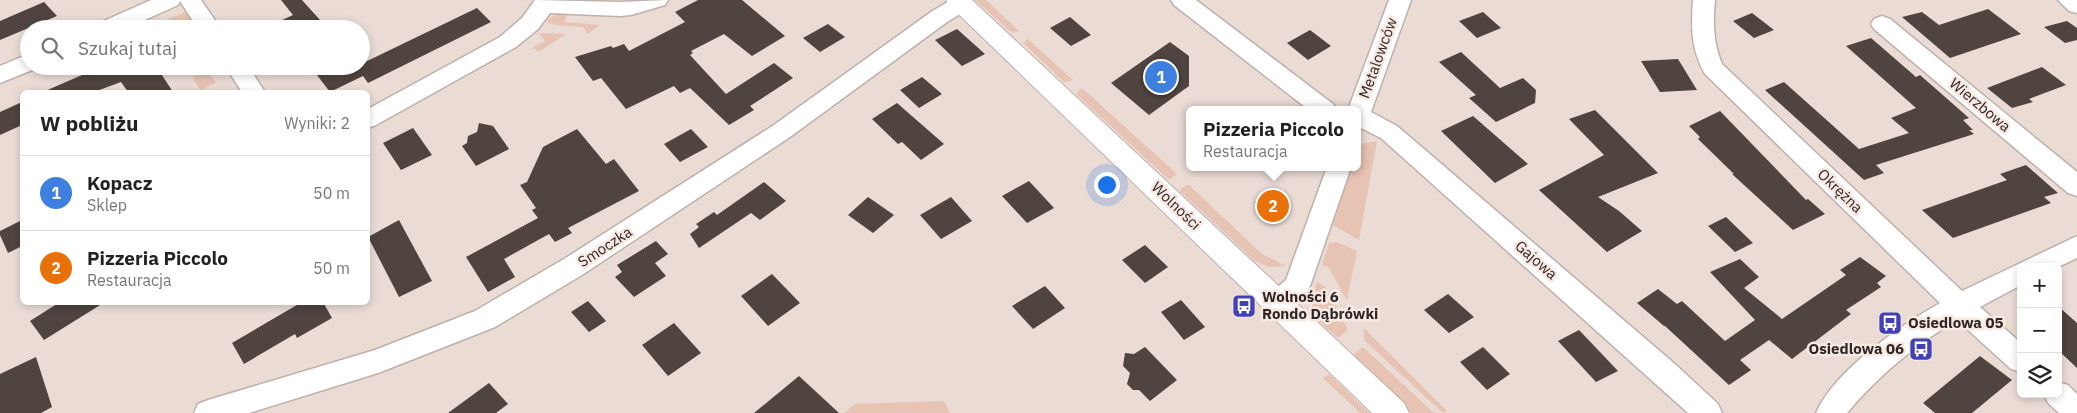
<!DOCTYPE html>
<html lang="pl">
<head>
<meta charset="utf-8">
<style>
  body { margin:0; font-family:"IBM Plex Sans",sans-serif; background:#f6f6f6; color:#222 }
  .controls { position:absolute; right:15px; bottom:15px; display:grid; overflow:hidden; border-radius:8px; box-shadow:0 2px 8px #0003 }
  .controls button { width:45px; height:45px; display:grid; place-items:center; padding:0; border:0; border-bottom:1px solid #e0e0e0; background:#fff; color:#222; font:25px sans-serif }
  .you { position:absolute; left:1106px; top:184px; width:18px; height:18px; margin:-12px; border:4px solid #fff; border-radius:50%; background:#1a73e8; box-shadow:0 0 0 8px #1a73e833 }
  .badge { display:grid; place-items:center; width:32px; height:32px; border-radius:50%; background:#b45309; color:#fff; font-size:16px; font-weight:700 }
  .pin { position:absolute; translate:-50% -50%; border:2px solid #fff; box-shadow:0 1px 5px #0006 }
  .popup { position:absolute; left:1186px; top:106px; width:175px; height:65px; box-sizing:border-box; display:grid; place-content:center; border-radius:8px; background:#fff; filter:drop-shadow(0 1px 4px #0005); font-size:16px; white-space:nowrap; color:#767676 }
  .popup b { font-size:19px; color:#222 }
  .popup::after { content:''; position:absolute; left:50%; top:100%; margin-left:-10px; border:10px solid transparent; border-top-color:#fff }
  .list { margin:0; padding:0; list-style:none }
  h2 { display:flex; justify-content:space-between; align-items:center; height:65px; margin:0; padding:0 20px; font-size:21px }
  h2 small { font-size:16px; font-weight:400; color:#767676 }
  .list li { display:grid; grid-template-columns:32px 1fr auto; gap:15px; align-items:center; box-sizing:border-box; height:75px; padding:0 20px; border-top:1px solid #e0e0e0 }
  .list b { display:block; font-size:19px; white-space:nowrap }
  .list p { margin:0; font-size:16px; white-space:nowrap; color:#767676 }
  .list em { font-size:16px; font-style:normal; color:#767676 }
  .icon { flex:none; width:28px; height:28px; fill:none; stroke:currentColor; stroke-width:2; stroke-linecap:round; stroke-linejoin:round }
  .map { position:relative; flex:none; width:2077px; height:413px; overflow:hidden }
  .search { position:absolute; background:#fff; box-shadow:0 2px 8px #0003; left:20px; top:20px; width:350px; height:55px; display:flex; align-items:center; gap:12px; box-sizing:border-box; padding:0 18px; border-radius:28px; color:#767676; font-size:19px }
  .panel { position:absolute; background:#fff; box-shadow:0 2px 8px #0003; left:20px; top:90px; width:350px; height:215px; border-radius:8px }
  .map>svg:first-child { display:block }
</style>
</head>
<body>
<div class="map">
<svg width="2077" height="413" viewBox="0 0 2077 413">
  <rect width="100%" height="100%" fill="#eadbd5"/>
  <path fill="#e7c3b4" d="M975 0H986L1019 31 1012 33Z
    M186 12 192 19 178 25 179 29 159 27 164 21Z
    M561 13H568L564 22 600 25 588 34 583 27 556 25 548 23 547 19Z
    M539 33 564 34 565 35 538 52 533 47 545 41Z
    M1028 39 1073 80 1064 82 1023 43Z
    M185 66H204L216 83 200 90 192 77 197 74 195 71 190 73Z
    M1082 88 1177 174 1170 179 1167 178 1076 94Z
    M1377 141 1359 240 1333 225 1351 167H1357C1357 148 1357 143 1377 141Z
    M1188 184 1262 254 1286 266 1268 267 1255 261 1180 191 1181 189Z
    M1337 242 1357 251 1347 300 1328 267 1322 265 1329 243Z
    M1317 282 1325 287 1348 330 1338 338C1314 316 1307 316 1317 282Z
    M1364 328 1447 411 1443 413 1364 340Z
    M1363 347 1434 413H1409L1401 401 1353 355Z
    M1329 374 1369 413H1360L1323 378Z
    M944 401 950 413H844L855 404Z"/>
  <path fill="#4f443f" d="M281 0H302L320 20 318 21 324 29H263L293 15Z
    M698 0H742L785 36 752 56 724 34 691 51 693 53 690 55 726 94 774 63 793 78 750 106 754 110 729 125 690 88 680 93 674 86 626 109 601 78 593 81 575 57 611 46 613 48 624 44 629 51 685 22 675 12Z
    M44 2 57 16 0 40V21Z
    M477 8 491 22 368 83 363 76 330 92 310 66H361V64Z
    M1988 9 2021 34 1950 58 1902 17 1922 12 1939 25Z
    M1483 12 1501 28 1477 38 1459 21Z
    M1752 13 1774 30 1754 38 1733 21Z
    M1070 17 1091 35 1071 46 1050 28Z
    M2067 21 2077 28V40L2065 43 2044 27Z
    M828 24 845 37 820 52 803 38Z
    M957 29 985 54 962 66 935 40Z
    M1310 30 1331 46 1308 60 1287 43Z
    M1871 38 1916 77 1920 75 1969 118 1963 120 1973 130H1969L1974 134 1876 165 1884 173 1864 180 1765 90 1784 82 1859 149 1909 133 1891 118 1916 108 1846 46Z
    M1170 42 1189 56V86L1149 115 1111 83Z
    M1461 52 1500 88 1523 78 1536 90 1535 103 1496 122 1469 98 1476 95 1439 62Z
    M1678 59 1697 90 1660 92 1641 61Z
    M98 66H156L173 92H128L121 82 94 92H43L98 68Z
    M2042 67 2066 85 2029 99 2033 102 2012 108 1987 88Z
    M922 77 942 94 919 108 900 90Z
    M22 102V125L0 135V112Z
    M897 103 944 144 921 160 902 142 898 144 872 119Z
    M1595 110 1658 173 1598 197 1619 211 1642 231 1607 252 1539 190 1604 155 1569 119Z
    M1720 111 1806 200 1808 199 1825 214 1793 230 1732 174H1734L1698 139 1700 137 1689 126Z
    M1473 116 1528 164 1495 183 1441 131Z
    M479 123 493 126 509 149 476 166 462 146 467 143 468 136 477 132Z
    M413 128 432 155 401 170 383 143Z
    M577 129 606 164 614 159 639 191 568 228 572 233 555 242 549 234 504 259 515 277 488 292 466 257 538 218 532 210 536 208 520 185 527 182 543 147Z
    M691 129 708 147 680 162 664 144Z
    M2026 165 2058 193 2044 197 2051 203 1953 238 1922 210 2007 180 2000 174Z
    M1029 181 1054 208 1027 223 1002 196Z
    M764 182 786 201 760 220 751 213 699 248 690 234 699 227 696 224 714 212 717 215Z
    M1272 191 1288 204 1271 216 1255 202Z
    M868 197 894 215 873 233 848 215Z
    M951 197 972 221 941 239 920 215Z
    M1726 217 1753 243 1735 252 1708 226Z
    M22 220V246L8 253 0 235V231Z
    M399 220 432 281 399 297 368 237Z
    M656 241 668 254 655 263 666 276 634 297 615 277 622 272 617 265Z
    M1145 245 1168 267 1145 283 1122 260Z
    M1860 257 1886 276 1877 283 1881 287 1846 310 1851 314 1792 359 1769 340 1740 360 1751 370 1729 385 1665 326H1664L1637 303 1658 289 1677 304 1682 301 1725 341 1755 320 1710 272 1740 259 1759 277 1744 288 1782 319 1846 275 1840 270Z
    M772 274 800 303 768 326 741 296Z
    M1045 286 1065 308 1033 329 1012 306Z
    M1448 294 1474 317 1449 333 1424 310Z
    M1181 300 1205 327 1184 340 1161 312Z
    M588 301 606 321 589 332 571 312Z
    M60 302H105L44 340 30 321Z
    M302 302H323L332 318 297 338 295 334 244 364 232 343Z
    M2058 306 2077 323V368L2058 350Z
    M674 323 701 353 668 376 642 345Z
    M1579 330 1600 352 1618 371 1596 382 1558 341Z
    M1145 347 1177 380 1150 401 1139 390H1133L1127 384 1130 373 1123 366 1125 353 1134 354Z
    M1483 347 1510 374 1487 390 1460 362Z
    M1980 356 2012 380 1972 413H1935L1923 403Z
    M36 357 52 407 41 413H0V374Z
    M799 376 839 413H754Z
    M489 383 508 404 496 413H448Z"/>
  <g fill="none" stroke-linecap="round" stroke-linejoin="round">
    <g stroke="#beb0aa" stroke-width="3">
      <path id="minor" d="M151 0H201L221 29H198L180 1 178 5 125 29H94L97 24Z
        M535 0 620 2 668 0 665 5 631 15 620 16 550 13 538 29 516 47 376 125 368 128V109L500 37 522 18Z
        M951 0H971L973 3 970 8 947 22 790 137 582 275 495 327 378 373 249 413H194L198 404 208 400 375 350 475 311 564 259 774 125 931 12Z
        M1171 0H1196L1333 104 1337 110H1309L1174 5Z
        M1389 0H1411L1371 112 1397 126 1676 365 1718 404 1722 413H1688L1381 138 1357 126V110H1348Z
        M1693 0H1715C1713 23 1713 42 1722 64L1962 291 2077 236V258L2058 267H2021V285L1980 307 2021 343V372L2011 369 1957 320C1915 345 1879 375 1847 413H1816C1835 370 1900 326 1940 303L1705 74C1691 50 1691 27 1693 0Z
        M2058 0H2077V13L2069 11Z
        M1882 16 1890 19 2077 172V196L2068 193 1874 29 1871 24 1874 19Z
        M29 54V66H38L37 68 0 83V66Z
        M225 66H248L265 92H242Z
        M1327 167H1351L1310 286C1302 302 1285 317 1268 311L1264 303 1268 295 1286 280Z
        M2058 382 2068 385 2077 394V413H2059L2048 403 2044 394H2058Z"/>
    </g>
    <g stroke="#beb0aa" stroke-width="2">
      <path id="major" d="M946 0H972L1404 403 1409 413H1372L950 6Z"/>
    </g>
    <use href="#minor" fill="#fff" fill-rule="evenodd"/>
    <use href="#major" fill="#fff" fill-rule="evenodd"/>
  </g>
  <defs>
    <g id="bus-square" transform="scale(1.25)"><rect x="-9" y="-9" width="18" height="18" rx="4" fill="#4341b6" stroke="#f7e8e2"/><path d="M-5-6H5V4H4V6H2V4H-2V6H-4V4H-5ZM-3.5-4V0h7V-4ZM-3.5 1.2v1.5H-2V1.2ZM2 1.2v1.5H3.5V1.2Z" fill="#fff"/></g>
  </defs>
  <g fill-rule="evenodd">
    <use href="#bus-square" x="1244" y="306"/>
    <use href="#bus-square" x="1890" y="323"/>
    <use href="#bus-square" x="1921" y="349"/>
  </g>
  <g text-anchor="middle" stroke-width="5" stroke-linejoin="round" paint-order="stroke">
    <g font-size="15" fill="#2c2624" stroke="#f7e8e2">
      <text transform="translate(1378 58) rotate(-70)" y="5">Metalowców</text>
      <text transform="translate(1980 105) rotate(40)" y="5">Wierzbowa</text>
      <text transform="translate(1840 191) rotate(44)" y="5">Okrężna</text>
      <text transform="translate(1176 206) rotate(44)" y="5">Wolności</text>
      <text transform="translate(605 247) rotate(-33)" y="5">Smoczka</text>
      <text transform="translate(1536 260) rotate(41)" y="5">Gajowa</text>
    </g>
    <g font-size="15" font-weight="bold" fill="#2c2624" stroke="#f7e8e2" text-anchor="start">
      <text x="1262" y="302">Wolności 6<tspan x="1262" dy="17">Rondo Dąbrówki</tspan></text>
      <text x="1908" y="328">Osiedlowa 05</text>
      <text x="1904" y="354" text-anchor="end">Osiedlowa 06</text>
    </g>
  </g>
</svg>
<div class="controls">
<button>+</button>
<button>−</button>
<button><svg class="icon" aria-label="layers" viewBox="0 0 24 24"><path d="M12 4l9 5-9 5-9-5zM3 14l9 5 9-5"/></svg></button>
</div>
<div class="you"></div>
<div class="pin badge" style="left:1161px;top:77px;background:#3f7fe0">1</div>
<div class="pin badge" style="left:1273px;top:206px;background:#e8710a">2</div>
<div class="popup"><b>Pizzeria Piccolo</b>Restauracja</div>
<div class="search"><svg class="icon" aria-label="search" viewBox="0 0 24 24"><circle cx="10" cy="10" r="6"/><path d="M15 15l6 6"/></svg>Szukaj tutaj</div>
<section class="panel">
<h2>W pobliżu<small>Wyniki: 2</small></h2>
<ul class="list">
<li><span class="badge" style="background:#3f7fe0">1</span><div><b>Kopacz</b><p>Sklep</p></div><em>50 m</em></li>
<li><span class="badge" style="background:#e8710a">2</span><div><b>Pizzeria Piccolo</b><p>Restauracja</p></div><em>50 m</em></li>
</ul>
</section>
</div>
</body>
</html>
